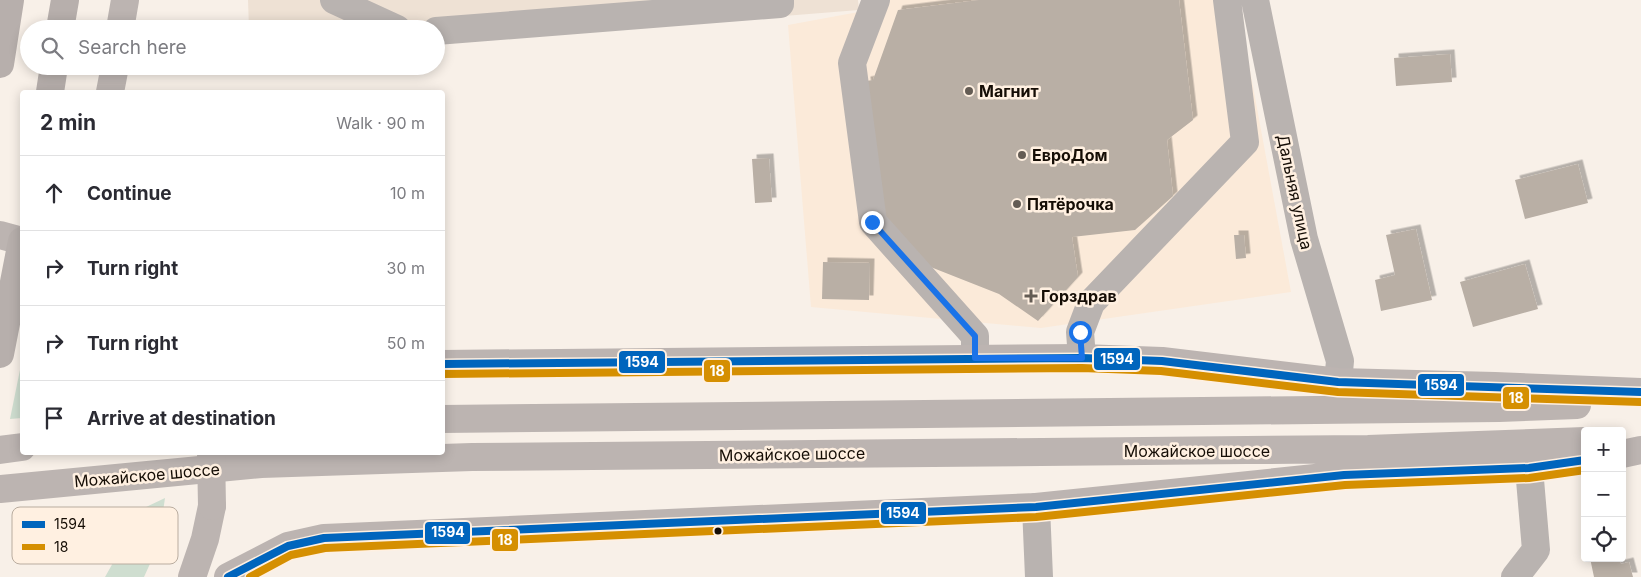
<!DOCTYPE html>
<html lang="en">
<head>
<meta charset="utf-8">
<style>
  body { margin:0; font-family:Inter,sans-serif; background:#f2f2f3; color:#2b2b33 }
  .controls { position:absolute; right:15px; bottom:15px; display:grid; overflow:hidden; border-radius:5px; box-shadow:0 2px 12px #0003 }
  .controls button { width:45px; height:45px; display:grid; place-items:center; padding:0; border:0; border-bottom:1px solid #e1e1e2; background:#fff; color:#2b2b33; font:25px sans-serif }
  .stop { position:absolute; width:15px; height:15px; margin:-11px; border:4px solid #1a73e8; border-radius:50%; background:#fff }
  .stop.end { background:#1a73e8; border-color:#fff; box-shadow:0 1px 5px #0008 }
  .list { margin:0; padding:0; list-style:none }
  h2 { display:flex; justify-content:space-between; align-items:center; height:65px; margin:0; padding:0 20px; font-size:21px }
  h2 small { font-size:16px; font-weight:400; color:#7c7c81 }
  .list li { display:grid; grid-template-columns:32px 1fr auto; gap:15px; align-items:center; box-sizing:border-box; height:75px; padding:0 20px; border-top:1px solid #e1e1e2 }
  .list b { display:block; font-size:19px; white-space:nowrap }
  .list em { font-size:16px; font-style:normal; color:#7c7c81 }
  .icon { flex:none; width:28px; height:28px; fill:none; stroke:currentColor; stroke-width:2; stroke-linecap:round; stroke-linejoin:round }
  .map { position:relative; flex:none; width:1641px; height:577px; overflow:hidden }
  .search { position:absolute; background:#fff; box-shadow:0 2px 12px #0003; left:20px; top:20px; width:425px; height:55px; display:flex; align-items:center; gap:12px; box-sizing:border-box; padding:0 18px; border-radius:28px; color:#7c7c81; font-size:19px }
  .panel { position:absolute; background:#fff; box-shadow:0 2px 12px #0003; left:20px; top:90px; width:425px; height:365px; border-radius:5px }
  .map>svg:first-child { display:block }
</style>
</head>
<body>
<div class="map">
<svg width="1641" height="577" viewBox="0 0 1641 577">
  <defs>
    <filter id="shadow"><feDropShadow dx="4.5" dy="-4.5" stdDeviation="0" flood-color="#0004"/></filter>
  </defs>
  <rect width="100%" height="100%" fill="#f8f0e8"/>
  <path fill="#fbead9" d="M864 0H1237L1291 292 1041 328 811 307 788 25 864 11Z"/>
  <path fill="#eee1d4" d="M248 0H858L859 10 436 44V29H249Z"/>
  <path fill="#cfded0" d="M22 360V418L10 419Z
    M165 498 158 546 144 577H105L144 508Z"/>
  <path fill="#b9afa5" filter="url(#shadow)" d="M979 0H1179L1193 120 1167 140 1173 196 1135 230 1072 237 1078 277 1038 321 999 294 923 264 886 237 866 81 873 80 898 10Z
    M1450 54 1452 82 1396 86 1394 58Z
    M769 158 772 202 755 203 752 159Z
    M1578 164 1588 203 1525 219 1515 180Z
    M1416 229 1432 300 1381 311 1375 280 1395 275 1386 235Z
    M1234 235H1244L1246 258 1236 259Z
    M823 262 870 263 869 300 822 299Z
    M1525 264 1538 309 1473 327 1460 282Z
    M1590 558H1619L1621 564 1629 562 1633 577H1594Z"/>
  <g fill="none" stroke-linecap="round" stroke-linejoin="round">
    <path stroke="#b9b3b0" stroke-width="28" d="M334 0 397 29
      M876 0 852 63 873 222 975 336V358
      M1255 0 1304 239 1340 361 1338 382
      M436 31 780 4V0
      M1082 358 1080 332 1091 303 1245 142 1227 0
      M1036 507 1039 577
      M1515 577 1536 550 1529 468"/>
    <path stroke="#bcb4b1" stroke-width="28" d="M120 29 125 0
      M110 92 115 66
      M0 235 22 241
      M442 364 1082 358 1162 361 1338 382 1495 386 1641 392
      M442 419 1499 408 1577 405
      M0 450 22 447
      M1622 454 1641 450
      M0 489 261 464 472 457 1368 449 1585 441
      M192 577 205 539 212 506
      M228 577 288 546 324 538 1036 507 1344 475 1529 468 1585 460"/>
    <path stroke="#b7afac" stroke-width="28" d="M60 29 65 0
      M0 64 10 0
      M50 92 54 66"/>
    <path stroke="#bcb4b1" stroke-width="28" d="M211 452 212 506"/>
    <path stroke="#b7afac" stroke-width="28" d="M0 354 22 241"/>
    <g stroke="#fff0e1" stroke-width="11">
      <path id="bus-1" d="M442 364 1082 358 1162 361 1338 382 1641 392
        M228 577 288 546 324 538 1036 507 1344 475 1529 468 1585 460"/>
    </g>
    <g stroke="#fff0e1" stroke-width="11">
      <path id="bus-2" d="M442 374 1082 368 1161 371 1338 392 1641 402
        M250 577 291 555 325 548 1036 517 1345 485 1529 478 1585 470"/>
    </g>
    <use href="#bus-1" stroke="#0065bd" stroke-width="8"/>
    <use href="#bus-2" stroke="#d58f01" stroke-width="8"/>
  </g>
  <g fill="none" stroke-linecap="round" stroke-linejoin="round">
    <path stroke="#1a73e8" stroke-width="6" d="M872 222 975 336V358H1082L1080 332"/>
  </g>
  <g fill="#645c54" stroke="#fff0e1" stroke-width="2">
    <circle cx="969" cy="91" r="5"/>
    <circle cx="1022" cy="155" r="5"/>
    <circle cx="1017" cy="204" r="5"/>
    <path d="M1028.5 288.5h5v5h5v5h-5v5h-5v-5h-5v-5h5z"/>
  </g>
  <circle fill="#150d05" stroke="#fff0e1" stroke-width="2" cx="718" cy="531" r="4.5"/>
  <g text-anchor="middle" stroke-width="5" stroke-linejoin="round" paint-order="stroke">
    <g font-size="16" font-weight="bold" fill="#150d05" stroke="#fff0e1" text-anchor="start">
      <text x="979" y="97">Магнит</text>
      <text x="1032" y="161">ЕвроДом</text>
      <text x="1027" y="210">Пятёрочка</text>
      <text x="1041" y="302">Горздрав</text>
    </g>
    <g font-size="16" fill="#150d05" stroke="#fff0e1">
      <text transform="translate(1295 192) rotate(78)" y="6">Дальняя улица</text>
      <text x="1197" y="457">Можайское шоссе</text>
      <text transform="translate(792 454) rotate(-1)" y="6">Можайское шоссе</text>
      <text transform="translate(147 475) rotate(-5)" y="6">Можайское шоссе</text>
    </g>
  </g>
  <rect x="12" y="507" width="166" height="57" rx="8" fill="#fff0e1" stroke="#b9ac9f" stroke-width="1"/>
  <rect x="22" y="521" width="23" height="7" fill="#0065bd"/>
  <rect x="22" y="544" width="23" height="6" fill="#d58f01"/>
  <g font-size="14" fill="#150d05">
    <text x="54" y="529">1594</text>
    <text x="54" y="552">18</text>
  </g>
  <g stroke="#fff0e1" stroke-width="2">
    <rect x="1093" y="347" width="48" height="24" rx="5" fill="#0065bd"/>
    <rect x="618" y="350" width="48" height="24" rx="5" fill="#0065bd"/>
    <rect x="703" y="359" width="28" height="24" rx="5" fill="#d58f01"/>
    <rect x="1417" y="373" width="48" height="24" rx="5" fill="#0065bd"/>
    <rect x="1502" y="386" width="28" height="24" rx="5" fill="#d58f01"/>
    <rect x="880" y="501" width="47" height="24" rx="5" fill="#0065bd"/>
    <rect x="424" y="521" width="47" height="24" rx="5" fill="#0065bd"/>
    <rect x="491" y="528" width="28" height="24" rx="5" fill="#d58f01"/>
  </g>
  <g font-size="14" text-anchor="middle" font-weight="bold" fill="#fff">
    <text x="1117" y="364">1594</text>
    <text x="642" y="367">1594</text>
    <text x="717" y="376">18</text>
    <text x="1441" y="390">1594</text>
    <text x="1516" y="403">18</text>
    <text x="903" y="518">1594</text>
    <text x="448" y="537">1594</text>
    <text x="505" y="545">18</text>
  </g>
</svg>
<div class="controls">
<button>+</button>
<button>−</button>
<button><svg class="icon" aria-label="locate" viewBox="0 0 24 24"><circle cx="12" cy="12" r="6"/><path d="M12 2v4M12 18v4M2 12h4M18 12h4"/></svg></button>
</div>
<div class="stop" style="left:1080px;top:332px"></div>
<div class="stop end" style="left:872px;top:222px"></div>
<div class="search"><svg class="icon" aria-label="search" viewBox="0 0 24 24"><circle cx="10" cy="10" r="6"/><path d="M15 15l6 6"/></svg>Search here</div>
<section class="panel">
<h2>2 min<small>Walk · 90 m</small></h2>
<ul class="list">
<li><svg class="icon" aria-label="ahead" viewBox="0 0 24 24"><path d="M12 20V5M6 11l6-6 6 6"/></svg><div><b>Continue</b></div><em>10 m</em></li>
<li><svg class="icon" aria-label="right" viewBox="0 0 24 24"><path d="M7 20v-9h11M14 6l5 5-5 5"/></svg><div><b>Turn right</b></div><em>30 m</em></li>
<li><svg class="icon" aria-label="right" viewBox="0 0 24 24"><path d="M7 20v-9h11M14 6l5 5-5 5"/></svg><div><b>Turn right</b></div><em>50 m</em></li>
<li><svg class="icon" aria-label="arrive" viewBox="0 0 24 24"><path d="M6 21V4h12l-3 4 3 4H6"/></svg><div><b>Arrive at destination</b></div></li>
</ul>
</section>
</div>
</body>
</html>
